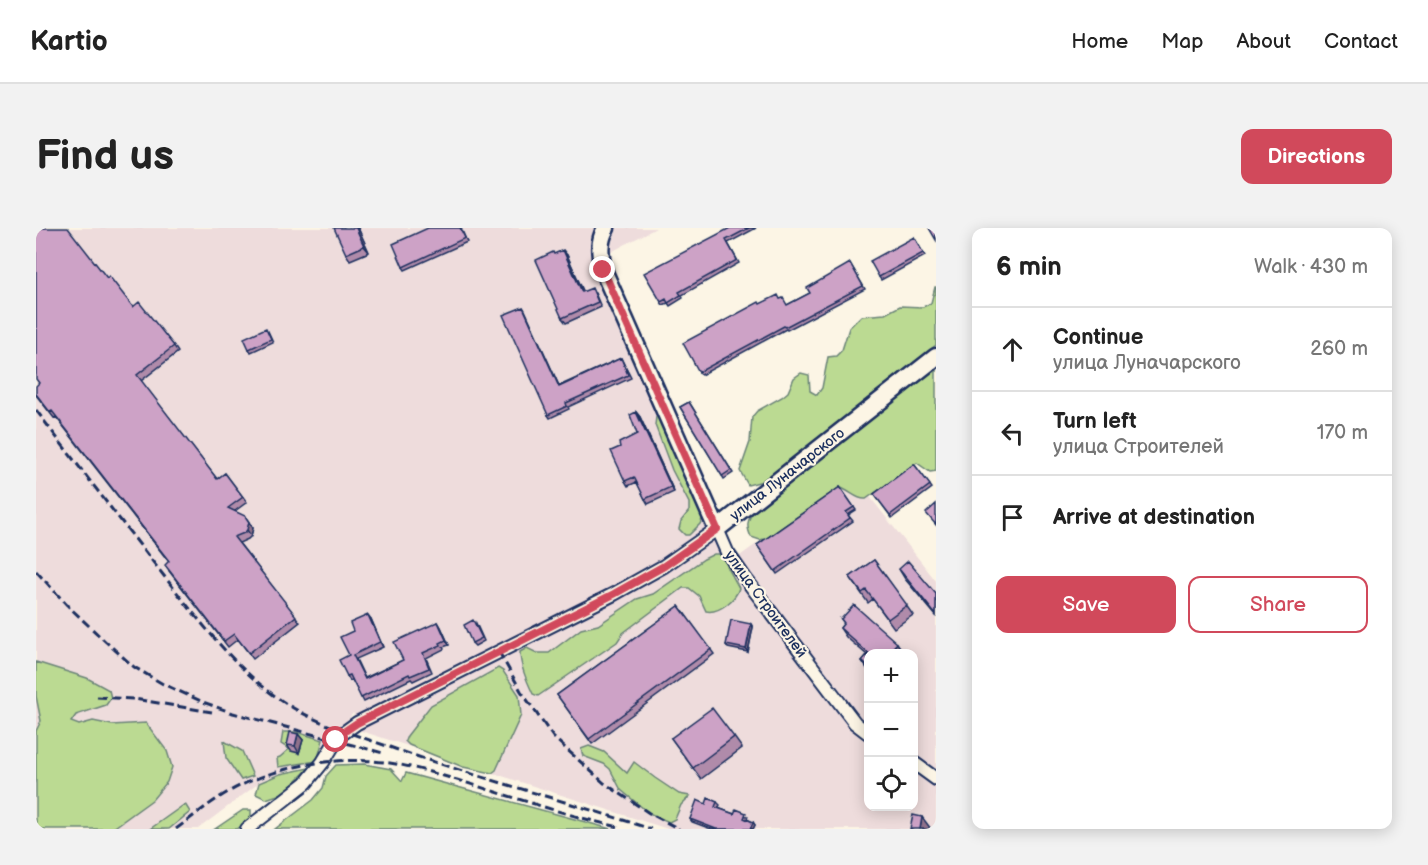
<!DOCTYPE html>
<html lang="en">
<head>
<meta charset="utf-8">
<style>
  body { margin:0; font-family:"Balsamiq Sans",sans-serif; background:#f2f2f2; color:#222 }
  .controls { position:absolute; right:18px; bottom:18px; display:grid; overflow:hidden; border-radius:12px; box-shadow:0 3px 15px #0003 }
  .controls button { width:54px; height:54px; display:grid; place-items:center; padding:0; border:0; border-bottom:2px solid #e0e0e0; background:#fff; color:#222; font:30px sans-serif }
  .stop { position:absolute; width:18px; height:18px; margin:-14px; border:4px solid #d1495b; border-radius:50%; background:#fff }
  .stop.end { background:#d1495b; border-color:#fff; box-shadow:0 2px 6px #0008 }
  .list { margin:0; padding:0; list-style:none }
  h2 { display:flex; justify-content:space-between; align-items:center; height:78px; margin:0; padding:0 24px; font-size:26px }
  h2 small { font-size:20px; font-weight:400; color:#767676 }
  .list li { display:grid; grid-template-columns:39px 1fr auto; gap:18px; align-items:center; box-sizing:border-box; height:84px; padding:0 24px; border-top:2px solid #e0e0e0 }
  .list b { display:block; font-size:22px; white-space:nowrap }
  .list p { margin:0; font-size:20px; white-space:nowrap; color:#767676 }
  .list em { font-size:20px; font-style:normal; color:#767676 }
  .actions { display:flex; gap:12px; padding:18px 24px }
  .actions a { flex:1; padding:14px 0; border:2px solid #d1495b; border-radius:12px; text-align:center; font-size:21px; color:#d1495b }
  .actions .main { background:#d1495b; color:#fff }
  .icon { flex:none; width:33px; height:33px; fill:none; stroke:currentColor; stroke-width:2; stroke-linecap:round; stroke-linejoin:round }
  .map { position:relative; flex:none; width:900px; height:601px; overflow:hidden; border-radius:12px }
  header { display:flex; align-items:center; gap:36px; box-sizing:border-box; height:84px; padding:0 30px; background:#fff; border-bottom:2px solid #e0e0e0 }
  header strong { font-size:28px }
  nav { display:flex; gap:33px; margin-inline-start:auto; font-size:21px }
  .intro { display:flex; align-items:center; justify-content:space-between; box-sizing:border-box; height:144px; padding:0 36px }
  h1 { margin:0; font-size:42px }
  .button { padding:15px 27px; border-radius:12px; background:#d1495b; color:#fff; font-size:21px; font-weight:700 }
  main { display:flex; gap:36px; padding:0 36px }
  aside { flex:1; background:#fff; border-radius:12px; box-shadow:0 3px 15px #0003 }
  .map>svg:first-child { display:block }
</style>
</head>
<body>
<header>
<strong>Kartio</strong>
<nav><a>Home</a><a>Map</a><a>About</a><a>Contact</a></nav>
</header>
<div class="intro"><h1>Find us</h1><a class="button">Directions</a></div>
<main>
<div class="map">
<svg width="900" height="601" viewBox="0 0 900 601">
  <rect width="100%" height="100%" fill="#fcf5e5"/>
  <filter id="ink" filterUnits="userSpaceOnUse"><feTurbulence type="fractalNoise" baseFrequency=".0167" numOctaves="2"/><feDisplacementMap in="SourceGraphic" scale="12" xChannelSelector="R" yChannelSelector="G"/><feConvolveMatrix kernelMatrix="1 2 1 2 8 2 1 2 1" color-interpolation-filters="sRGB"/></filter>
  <g filter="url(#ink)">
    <path fill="#eedcdc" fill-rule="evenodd" d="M0 0H620L562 31 670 274 701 330 816 246 900 353V601H632L325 503 317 485 282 532 223 555 162 601H0ZM832 425H878V578H832Z"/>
    <path fill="#bbda92" stroke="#6b8478" stroke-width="1.5" d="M899 59H900V117L727 253 712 257 704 243 714 214 716 189 721 183 746 169 752 164 758 150 765 145 773 147 774 163 781 167 786 160 792 129 800 128 806 122 813 100 825 88 849 86 864 78 887 79 895 75Z
      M900 139V243L894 244 881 235 830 271C821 272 814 263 805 260L732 310 724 312 715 309C710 298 711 292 718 283Z
      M624 188 636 221 667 289 664 296 653 307H649L643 301 645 293 653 283V275L636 242 619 197 620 189Z
      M678 326H684L688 330 692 340 703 360C700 371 683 386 670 383L663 368 653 360H647L587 405 581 414 502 468 497 466C491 453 484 438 484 424L491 420 501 425H513L545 401 562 397 601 371 617 366 668 331Z
      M0 434 51 450 73 462 75 470 70 477 40 487 35 494 43 497 57 493 76 497 110 495 131 523 136 539 131 554 116 572 76 601H0V503L5 493 0 468Z
      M462 440 467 443 483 467 485 487 460 542 456 545 427 539 373 517 369 513 371 508 395 477Z
      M247 504H260L287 512 281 533 242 539 241 530 244 529 253 521 245 516Z
      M188 513 206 523 217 548 205 552 190 530Z
      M553 518 568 524 591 545 598 534 619 550 643 566 654 568 645 577 639 591 633 594 613 585 591 567 585 562 574 541 568 536 547 528 545 521Z
      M328 536 355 541 366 553 370 545 575 601H239L277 572 287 560 290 548 300 537Z
      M273 540 248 565 230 571 220 566 223 555 244 546Z
      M149 576 154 584 133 601H114Z
      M207 582H215V591L201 601H179Z"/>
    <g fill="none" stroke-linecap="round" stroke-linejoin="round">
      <g stroke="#1b2f5e" stroke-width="16">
        <path id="street" d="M878 535 900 551
          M211 601 270 555 287 534 303 508 321 495 578 366 628 338 681 301 691 324 709 350 819 495 832 505"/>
      </g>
      <g stroke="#1b2f5e" stroke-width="21">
        <path id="secondary" d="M570 0C562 14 564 26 567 42L681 301 900 129"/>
      </g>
      <use href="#street" stroke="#fcf5e5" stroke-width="12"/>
      <use href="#secondary" stroke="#fcf5e5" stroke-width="16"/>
      <path stroke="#1b2f5e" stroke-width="3" stroke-dasharray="9 4.5" stroke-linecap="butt" d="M0 182C42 238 85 293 128 348 164 393 198 440 246 473 280 496 321 507 359 521 444 550 530 573 615 601
        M0 343 31 377 70 414 98 439 127 456 167 474 197 485 347 525
        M463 424 485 463 517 509 568 555 613 585 643 601
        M61 469 98 471 176 484
        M140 601C162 585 183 567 208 556 248 538 293 530 337 533 365 535 394 544 421 552 475 568 528 587 583 599"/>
    </g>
    <path fill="#b08baa" stroke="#1b2f5e" stroke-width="1.5" d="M322 0 333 24 314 32 310 26Z
      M425 0 431 14 369 42 367 39Z
      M694 0H720L692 15 703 35 646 67 647 70 634 78 632 75 627 77 625 74Z
      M878 9 889 28 845 52 843 49Z
      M518 26 531 27 547 64 559 65 565 79 530 95 526 90Z
      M814 35 829 61 751 102 750 101 665 147 663 144 724 76 745 71 751 77 774 65Z
      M71 50 97 79 138 118 142 124 105 153 181 251 189 245 211 274 199 283 217 300 215 308 212 311 203 315 264 394 217 431 202 411 192 419 133 343V334L20 189 18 190 0 167 3 155Z
      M487 79 523 158 585 130 595 150 532 179 533 181 514 190 512 187Z
      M232 103 237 114 215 124 213 121Z
      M653 174 697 245 688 251 644 179Z
      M600 184 604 189 638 264 612 276 609 271 601 254 592 258 589 253 584 219 601 206Z
      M878 236 896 260 856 290 838 266Z
      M804 259 820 282 812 287 817 293 741 346 721 317Z
      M838 332 877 387 858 400 837 371 832 375 814 349Z
      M863 341 900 366V388L869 351Z
      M643 378 678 426 556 516 521 467Z
      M335 391 347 419 320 431 329 450 367 432 402 394 405 399 413 417 407 419 408 421 390 430 396 444 377 453 375 451 328 474 316 452 314 453 311 448 313 427 317 403Z
      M805 391 861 415 867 424 866 426H832V442L826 433 831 427 810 409 804 400 808 395Z
      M440 395 448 413 439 418 436 415Z
      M717 399 712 424 692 420 690 417Z
      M262 506 267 512 263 525 255 523 251 517Z
      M698 509 706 520 665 551 635 510Z
      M681 574 684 577 682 580 698 586 712 588 711 591 717 594 719 597 717 601H675L656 594 654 591 670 576Z"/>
    <path fill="#90718b" stroke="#1b2f5e" stroke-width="1.5" d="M320 0H322L333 24 328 18Z
      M527 22 531 27 550 69 546 64Z
      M487 79 489 82 525 162 523 159Z
      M600 184 604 189 638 264 635 259Z
      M209 288 217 300 215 308 211 302Z
      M332 387 335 391 347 419 344 414Z
      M402 394 405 399 413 417 410 412Z
      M715 396 717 399 712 424 710 421Z
      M861 415 867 424 866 426H851Z
      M262 506 267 512 263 525 259 518Z
      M886 589 895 601H884Z
      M717 594 719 597 717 601H714Z"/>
    <path fill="#cda2c6" stroke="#1b2f5e" stroke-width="1.5" d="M0 0H32L71 50 73 48 97 79 103 74 138 118 101 147 181 251 189 245 207 269 192 280 209 288 213 294 211 302 208 305 198 309 260 388 213 425 198 406 188 413 129 337 133 333 16 183 14 184 0 166V158L3 155 0 151Z
      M298 0H320L328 18 310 26Z
      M392 0H424L429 10 367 39 357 16Z
      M694 0H713L690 12 701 32 643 64 645 67 632 75 630 71 625 74 608 45Z
      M893 0H900V12Z
      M878 9 887 25 843 49 834 33Z
      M527 22 546 64 556 60 562 74 526 90 500 32 517 24 518 26Z
      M814 35 827 58 749 99 748 98 663 144 647 115 723 74 724 76 742 67 744 71 747 70 751 77 774 65 771 60Z
      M487 79 523 159 585 130 592 147 530 175 531 178 512 187 467 87Z
      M230 100 235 111 213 121 208 110Z
      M653 174 695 242 686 248 644 179Z
      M600 184 635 259 609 271 598 249 589 253 575 223 584 219 583 215 601 206 594 187Z
      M878 236 894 257 854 287 838 266Z
      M804 259 818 279 810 284 814 290 739 343 721 317Z
      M900 276V297L890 285Z
      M838 332 871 377 852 391 830 362 826 365 814 349Z
      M872 333 900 366V387L863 341Z
      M818 377 861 415 851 426H833L804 400 808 395 805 391Z
      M643 378 675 421 553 511 521 467Z
      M332 387 344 414 317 427 329 451 367 432 358 414 402 394 410 412 404 415 405 417 387 425 393 440 374 448 373 446 325 470 314 447 311 448 303 432 313 427 304 409 317 403 314 395Z
      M437 392 446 410 436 415 428 397Z
      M695 392 715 396 710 421 690 417Z
      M832 426V439L826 433Z
      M676 480 698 509 657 540 635 510Z
      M254 504 262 506 259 518 251 517Z
      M672 570 681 574 679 579 698 586 700 581 710 585 708 590 717 594 714 601H680L654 591 661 572 670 576Z
      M877 587 886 589 884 601H874Z"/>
  </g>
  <g fill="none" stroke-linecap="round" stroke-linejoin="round" filter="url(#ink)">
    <path stroke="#d1495b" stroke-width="8" d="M300 512 309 503 321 495 578 366 628 338 681 301 567 42"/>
  </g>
  <g text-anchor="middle" stroke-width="4.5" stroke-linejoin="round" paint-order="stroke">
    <g font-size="15" fill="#1b2f5e" stroke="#fcf5e5">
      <text transform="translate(751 246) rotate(-38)" y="5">улица Луначарского</text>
      <text transform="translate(730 376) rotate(54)" y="5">улица Строителей</text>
    </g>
  </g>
</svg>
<div class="controls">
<button>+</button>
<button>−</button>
<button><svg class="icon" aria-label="locate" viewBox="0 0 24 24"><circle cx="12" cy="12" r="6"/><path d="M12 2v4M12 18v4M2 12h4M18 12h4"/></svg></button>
</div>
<div class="stop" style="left:300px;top:512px"></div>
<div class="stop end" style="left:567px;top:42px"></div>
</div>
<aside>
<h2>6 min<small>Walk · 430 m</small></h2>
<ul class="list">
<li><svg class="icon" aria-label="ahead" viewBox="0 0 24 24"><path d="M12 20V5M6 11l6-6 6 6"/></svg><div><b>Continue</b><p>улица Луначарского</p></div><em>260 m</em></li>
<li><svg class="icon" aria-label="left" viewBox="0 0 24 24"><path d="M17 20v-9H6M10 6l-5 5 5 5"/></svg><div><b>Turn left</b><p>улица Строителей</p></div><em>170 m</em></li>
<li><svg class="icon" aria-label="arrive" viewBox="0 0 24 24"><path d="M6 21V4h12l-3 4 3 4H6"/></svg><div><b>Arrive at destination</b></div></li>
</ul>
<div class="actions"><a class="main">Save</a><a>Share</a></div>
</aside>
</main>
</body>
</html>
